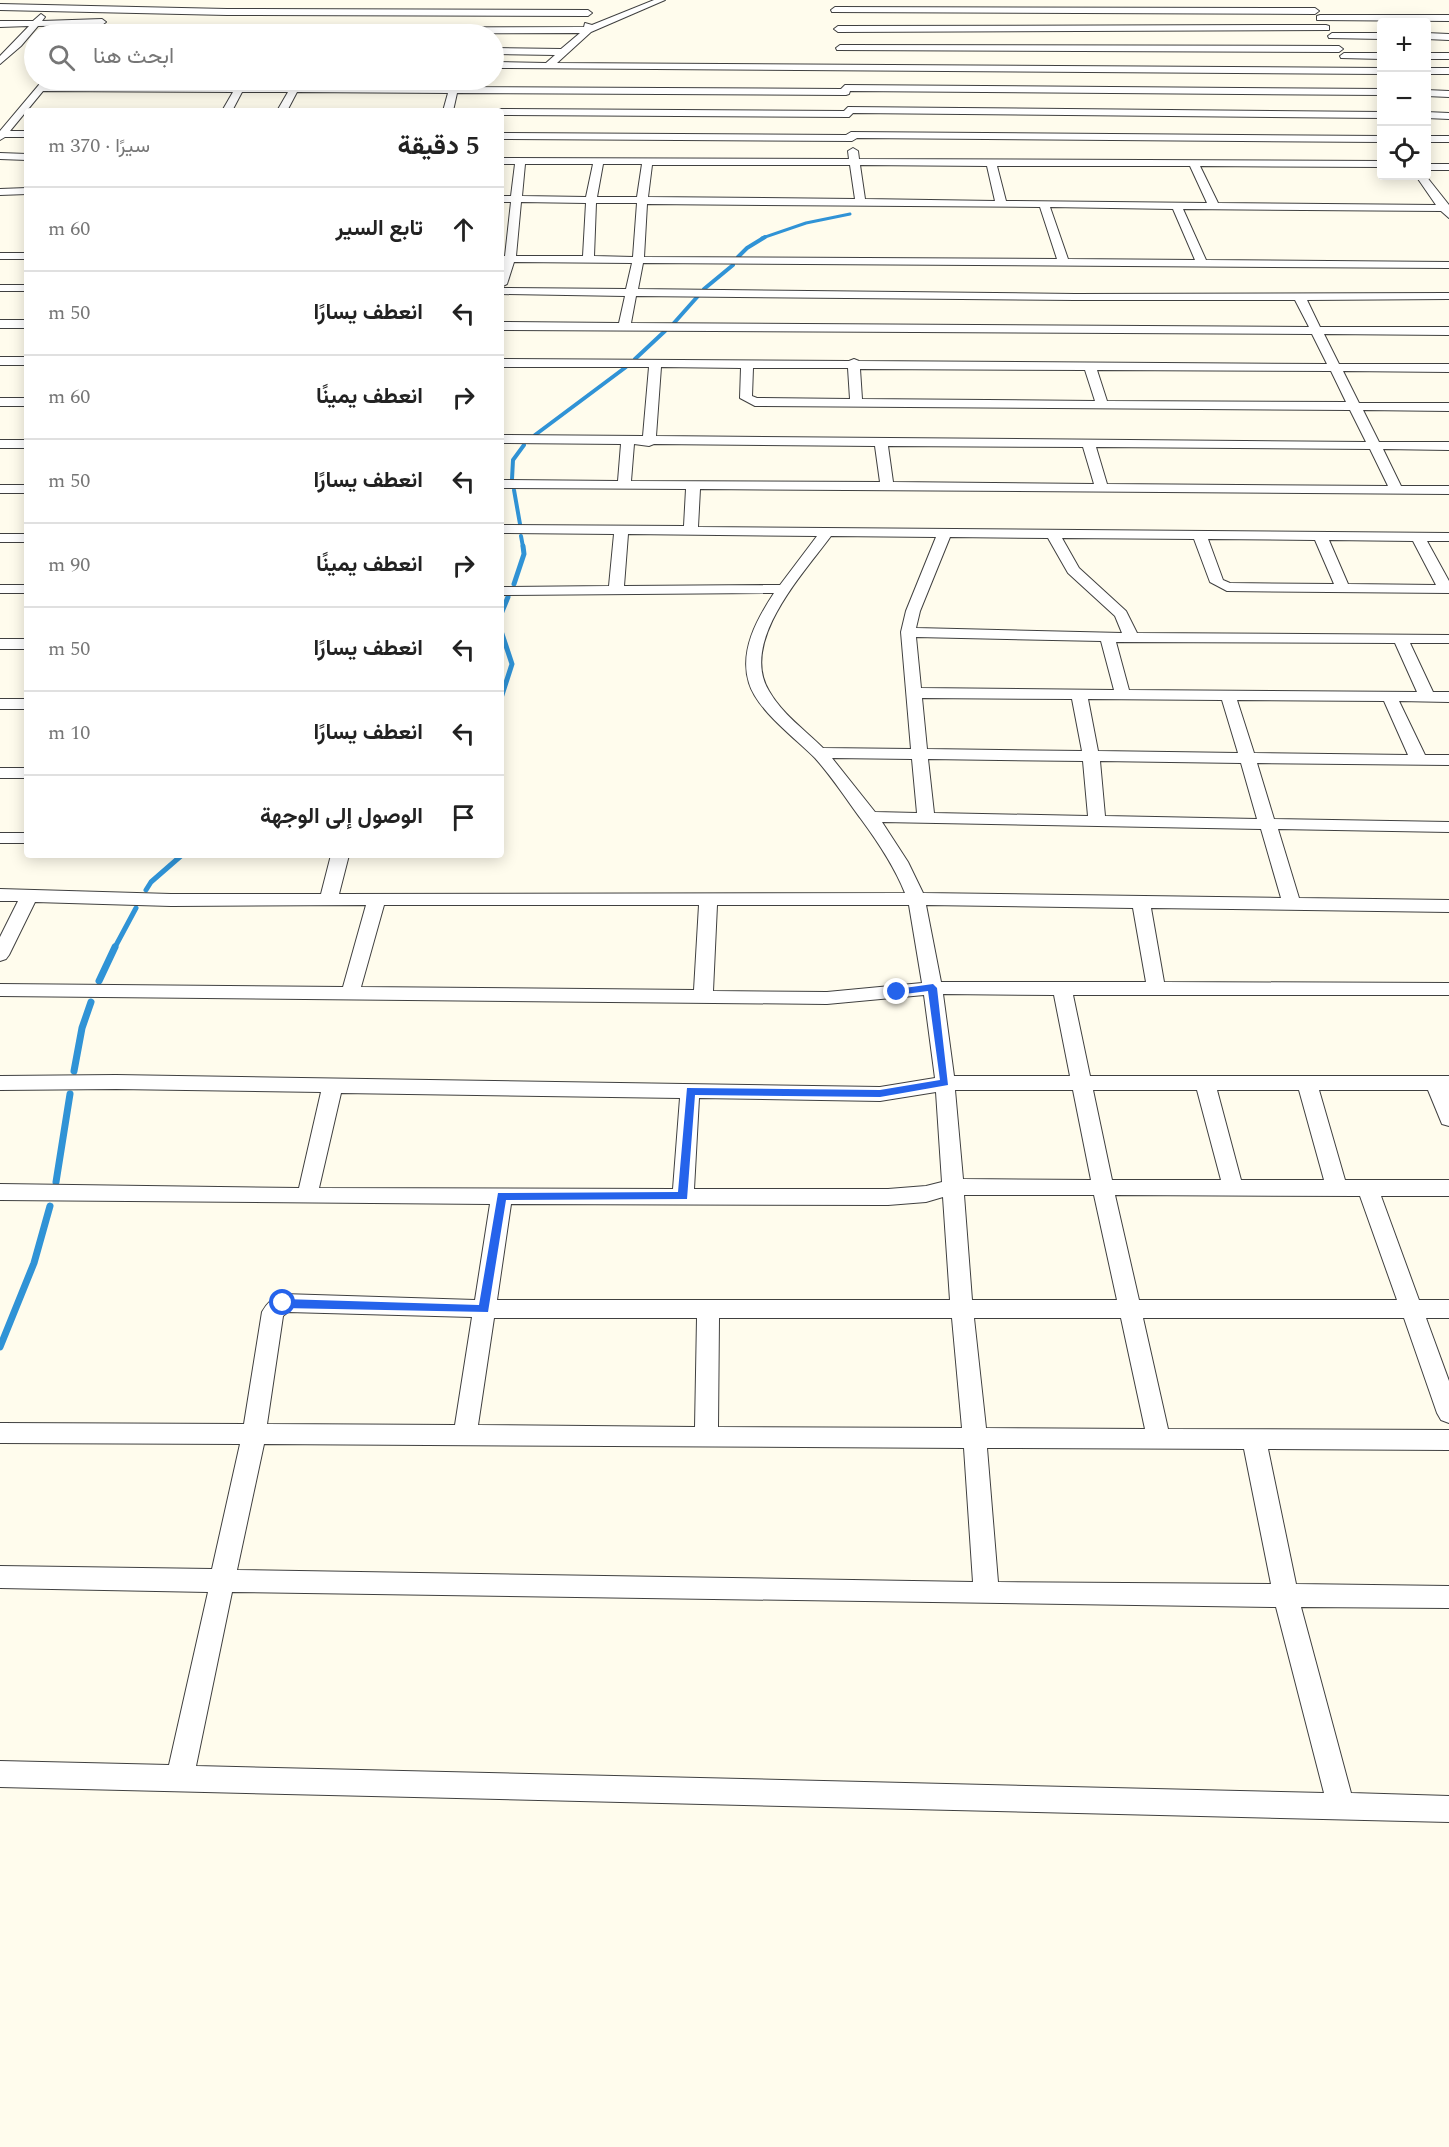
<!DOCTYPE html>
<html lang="ar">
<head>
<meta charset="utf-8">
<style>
  body { margin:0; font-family:Spectral,Vazirmatn,serif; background:#f6f6f6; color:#222; direction:rtl }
  .controls { position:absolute; right:18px; top:18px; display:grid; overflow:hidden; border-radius:6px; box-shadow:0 3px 15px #0003 }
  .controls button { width:54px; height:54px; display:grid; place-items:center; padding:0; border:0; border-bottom:2px solid #e0e0e0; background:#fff; color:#222; font:30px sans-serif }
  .stop { position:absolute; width:18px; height:18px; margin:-14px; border:4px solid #2563eb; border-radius:50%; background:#fff }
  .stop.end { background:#2563eb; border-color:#fff; box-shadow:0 2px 6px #0008 }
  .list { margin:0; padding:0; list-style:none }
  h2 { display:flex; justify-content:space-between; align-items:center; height:78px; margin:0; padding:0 24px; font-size:26px }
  h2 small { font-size:20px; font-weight:400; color:#767676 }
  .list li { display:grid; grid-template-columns:39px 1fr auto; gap:18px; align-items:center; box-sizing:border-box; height:84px; padding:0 24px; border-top:2px solid #e0e0e0 }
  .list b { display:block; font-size:22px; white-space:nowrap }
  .list em { font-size:20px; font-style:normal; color:#767676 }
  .icon { flex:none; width:33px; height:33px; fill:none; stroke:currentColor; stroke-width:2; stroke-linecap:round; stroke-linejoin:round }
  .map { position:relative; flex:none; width:1449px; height:2147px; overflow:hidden; direction:ltr }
  .search { position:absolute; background:#fff; box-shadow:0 3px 15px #0003; left:24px; top:24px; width:480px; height:66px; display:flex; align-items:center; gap:15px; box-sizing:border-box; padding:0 21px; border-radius:33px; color:#767676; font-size:22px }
  .panel { position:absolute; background:#fff; box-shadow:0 3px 15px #0003; left:24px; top:108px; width:480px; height:750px; border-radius:6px; direction:rtl }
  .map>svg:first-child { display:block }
</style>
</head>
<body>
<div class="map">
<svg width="1449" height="2147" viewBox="0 0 1449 2147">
  <rect width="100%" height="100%" fill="#fffced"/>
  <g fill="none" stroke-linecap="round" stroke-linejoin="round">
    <path stroke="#3093d6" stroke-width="3" d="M762 238 806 223 850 214"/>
    <path stroke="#3093d6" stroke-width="4" d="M738 257 747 248 765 237
      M704 289 733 265
      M674 323 698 296
      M635 359 665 331
      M535 435 626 367
      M512 479 513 460 524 445
      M514 490 520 524
      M521 536 523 547"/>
    <path stroke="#3093d6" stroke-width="5" d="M514 584 524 554 523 546
      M501 614 508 597
      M501 631 512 664 501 698
      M146 890 151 882 182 855
      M114 949 136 908"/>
    <path stroke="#3093d6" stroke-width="7" d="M99 981 115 947
      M74 1071 82 1028 91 1002
      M56 1182 70 1094
      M0 1347 34 1263 50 1206"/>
    <g stroke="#404040" stroke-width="2">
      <path id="street" d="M654 0H665L591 32 557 63 1382 68V74L494 68V62L546 63 555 55 494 54V48L561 49 580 33 95 34 91 31 95 28 584 27 585 23 592 25Z
        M0 4 227 9 588 10 592 13 588 16 227 15 0 10Z
        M835 7 1315 8 1319 11 1315 14 832 12 831 10Z
        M41 14 45 17 42 21 102 19 106 22 102 25 38 26 21 46 0 64V56L29 26 0 27V21H33Z
        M1320 15H1449V21L1317 20V16Z
        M1326 25 1329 26V30L838 32 834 29 838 26Z
        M1332 33H1382V39L1329 38 1328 36Z
        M1426 33 1449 34V40L1426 39Z
        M840 45 1339 46 1343 49 1339 52 837 50 836 48Z
        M1344 53H1382V59L1341 58 1340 56Z
        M1426 53H1449V59H1426Z
        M1426 68H1449V74H1426Z
        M43 80H51L47 85 450 87 452 80H460L459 87 841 89 845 85 1382 89V95L850 91 849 94 846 95 457 93 453 111H443L448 93 297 92 287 111H277L288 92H242L232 111H222L233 92 43 91 10 131H27V137H5L0 140V131Z
        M1426 90 1449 91V97L1426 96Z
        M848 107 1382 112V118L853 113 849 117 501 115V111H497L501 109 844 111Z
        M1426 112 1449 113V119L1426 118Z
        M851 132 1382 136V142L857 138 852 141 501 139V133L846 135Z
        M1426 136H1449V142H1426Z
        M853 148 858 151 859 159 1382 161V167L1200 166 1218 203 1436 205 1416 176H1426L1449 205V218L1441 211 1183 209 1206 260 1449 262V268L643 263 638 289 1075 294 1449 293V299L1307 300 1320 327H1449V335L1324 334 1339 364H1449V372L1343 371 1359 403H1449V411L1363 410 1379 442H1449V450L1383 449 1401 486H1449V494L700 489 698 527 1449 533V541H1427L1449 581V593L1227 591 1210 582 1194 539 1062 538 1079 568 1126 611 1137 633 1449 635V643H1410L1433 692H1449V702L1399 701 1425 755H1449V765L1257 763 1274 819 1449 822V832L1278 829 1299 898 1449 900V912L1151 908 1164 982 1449 983V995H1073L1090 1076H1449V1126L1442 1124 1428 1090H1319L1345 1180H1449V1196H1381L1419 1300H1449V1318H1426L1449 1381V1423L1441 1420 1437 1413 1404 1318H1143L1168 1429 1449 1430V1450L1268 1449 1296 1584 1449 1586V1608L1301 1607 1351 1793 1449 1796V1822L0 1787V1761L169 1765 208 1592 0 1588V1566L212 1569 240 1444 0 1443V1423L244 1424 262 1312C267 1303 273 1297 283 1294L475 1300 490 1204 0 1200V1184L299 1188 321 1092 116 1089 0 1090V1076L116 1075 880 1087 935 1078 924 995 827 1004 0 996V984L343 987 366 905 171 906 35 902 9 955 6 959 0 961V937L18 901H0V889L171 894H321L331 855H349L339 894 905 893C894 866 878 842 861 819 847 800 832 777 815 758 795 738 757 710 749 683 739 651 757 619 774 593L501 595V587L609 586 614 534 501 533V525L684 526 686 489 501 488V480L618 481 621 444 501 443V435L643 436 649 367H501V359L849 361 854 359 859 361 1327 364 1312 334 501 330V322L619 323 625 296 501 294V288L626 289 632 263 514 262 507 284 501 287 503 262H501V256H505L511 202H501V196H511L515 164H501V158L849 159 848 151ZM525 164H593L586 197 522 196ZM603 164H642L637 197H597ZM652 165H850L855 199 648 197ZM860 165 987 166 995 201 865 199ZM997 166H1190L1207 203 1006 201ZM521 202 586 203 583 256H516ZM596 203H637L633 257 594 256ZM647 204 1040 207 1057 259 644 257ZM1050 207 1173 209 1195 260 1068 259ZM636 296 1075 300H1295L1309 327 631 323ZM661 367 741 368 740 398 755 406 1350 410 1366 442 656 436ZM753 368H848L850 399 757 398 752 396ZM860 369 1085 370 1095 401 862 399ZM1097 370 1331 371 1346 402 1107 401ZM634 444 649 446 654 444 875 446 880 482 631 481ZM888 446 1083 447 1094 484 893 482ZM1096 447 1370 449 1388 486 1107 484ZM628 534 817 536 780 585 624 586ZM831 536 936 537 906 611 901 632 911 749 823 748C805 730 782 714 769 691 739 642 803 574 831 536ZM950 537 1048 538 1068 573 1115 616 1122 633 916 628 920 611ZM1208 539 1315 540 1334 584 1230 583 1223 580ZM1329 540 1413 541 1436 585 1348 584ZM916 637 1101 641 1114 690 921 688ZM1116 642 1395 643 1417 692 1129 690ZM922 698 1072 699 1082 751 927 749ZM1088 699 1222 700 1238 753 1098 751ZM1237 700 1384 701 1408 755 1254 753ZM832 758 912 759 917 813 875 812ZM928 759 1083 761 1088 816 934 813ZM1100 761 1241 763 1257 819 1105 816ZM882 822 1261 829 1281 898 923 893 908 862ZM384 905H699L694 990 361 987ZM717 905H909L922 983 827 992 713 991ZM926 905 1133 908 1146 982H941ZM943 994 1054 995 1070 1076H954ZM955 1090H1073L1091 1180 963 1179ZM1093 1090H1197L1221 1180H1112ZM1217 1090H1299L1324 1180H1241ZM936 1092 942 1182 926 1186 888 1189H694L699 1098 880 1101ZM341 1093 680 1098 673 1189 319 1188ZM964 1195H1094L1117 1300H972ZM1115 1195 1360 1196 1397 1300H1139ZM943 1197 950 1300H497L511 1204 888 1205 926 1202ZM288 1312 472 1317 455 1425 267 1424 283 1316ZM494 1318H697L695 1427 478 1425ZM719 1318H952L962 1428 718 1427ZM974 1318H1121L1145 1429 986 1428ZM264 1444 964 1448 973 1582 237 1570ZM987 1448 1244 1449 1271 1584 998 1582ZM232 1592 1276 1607 1324 1793 196 1766Z
        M0 153 27 154V160L0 159Z
        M1426 164H1449V170H1426Z
        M27 188V194L0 195V189Z
        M0 253H27V259H0Z
        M0 285H27V291H0Z
        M0 320H27V328H0Z
        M0 357H27V365H0Z
        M0 398H27V406H0Z
        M0 440H27V448H0Z
        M0 485H27V493H0Z
        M0 534H27V542H0Z
        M0 585H27V593H0Z
        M0 639H27V649H0Z
        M0 699H27V709H0Z
        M0 768H27V778H0Z
        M0 833H27V843H0Z"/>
    </g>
    <use href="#street" fill="#fff" fill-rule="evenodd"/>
  </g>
  <path fill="#2563eb" d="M933 984 937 988 948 1085 880 1097 695 1095 687 1199 506 1200 488 1312 283 1308 277 1303 283 1299 479 1305 498 1193 678 1192 687 1088 880 1090 940 1080 928 991 897 995 892 992 897 989Z"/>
</svg>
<div class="controls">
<button>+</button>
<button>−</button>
<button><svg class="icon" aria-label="locate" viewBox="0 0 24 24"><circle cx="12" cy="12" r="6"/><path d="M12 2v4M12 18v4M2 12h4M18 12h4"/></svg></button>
</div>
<div class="stop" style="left:283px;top:1303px"></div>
<div class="stop end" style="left:897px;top:992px"></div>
<div class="search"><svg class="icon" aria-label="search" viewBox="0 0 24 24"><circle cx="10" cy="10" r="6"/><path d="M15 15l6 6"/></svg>ابحث هنا</div>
<section class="panel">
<h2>5 دقيقة<small>سيرًا · 370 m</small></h2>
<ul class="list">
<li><svg class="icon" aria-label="ahead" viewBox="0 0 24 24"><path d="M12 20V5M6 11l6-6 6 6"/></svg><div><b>تابع السير</b></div><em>60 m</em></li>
<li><svg class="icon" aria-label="left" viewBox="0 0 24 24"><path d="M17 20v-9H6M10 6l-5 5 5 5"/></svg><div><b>انعطف يسارًا</b></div><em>50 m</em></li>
<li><svg class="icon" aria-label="right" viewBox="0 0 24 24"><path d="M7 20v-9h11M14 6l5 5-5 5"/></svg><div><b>انعطف يمينًا</b></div><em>60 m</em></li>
<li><svg class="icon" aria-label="left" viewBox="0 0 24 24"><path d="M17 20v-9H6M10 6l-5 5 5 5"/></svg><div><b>انعطف يسارًا</b></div><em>50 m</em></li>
<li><svg class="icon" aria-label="right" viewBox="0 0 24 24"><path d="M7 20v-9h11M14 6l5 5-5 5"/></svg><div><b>انعطف يمينًا</b></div><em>90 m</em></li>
<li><svg class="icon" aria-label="left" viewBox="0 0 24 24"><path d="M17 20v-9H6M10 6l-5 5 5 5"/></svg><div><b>انعطف يسارًا</b></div><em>50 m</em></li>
<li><svg class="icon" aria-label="left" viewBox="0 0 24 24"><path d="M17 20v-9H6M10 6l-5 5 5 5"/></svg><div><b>انعطف يسارًا</b></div><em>10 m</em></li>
<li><svg class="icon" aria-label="arrive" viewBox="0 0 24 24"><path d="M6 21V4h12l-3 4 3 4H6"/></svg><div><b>الوصول إلى الوجهة</b></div></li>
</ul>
</section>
</div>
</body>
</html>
